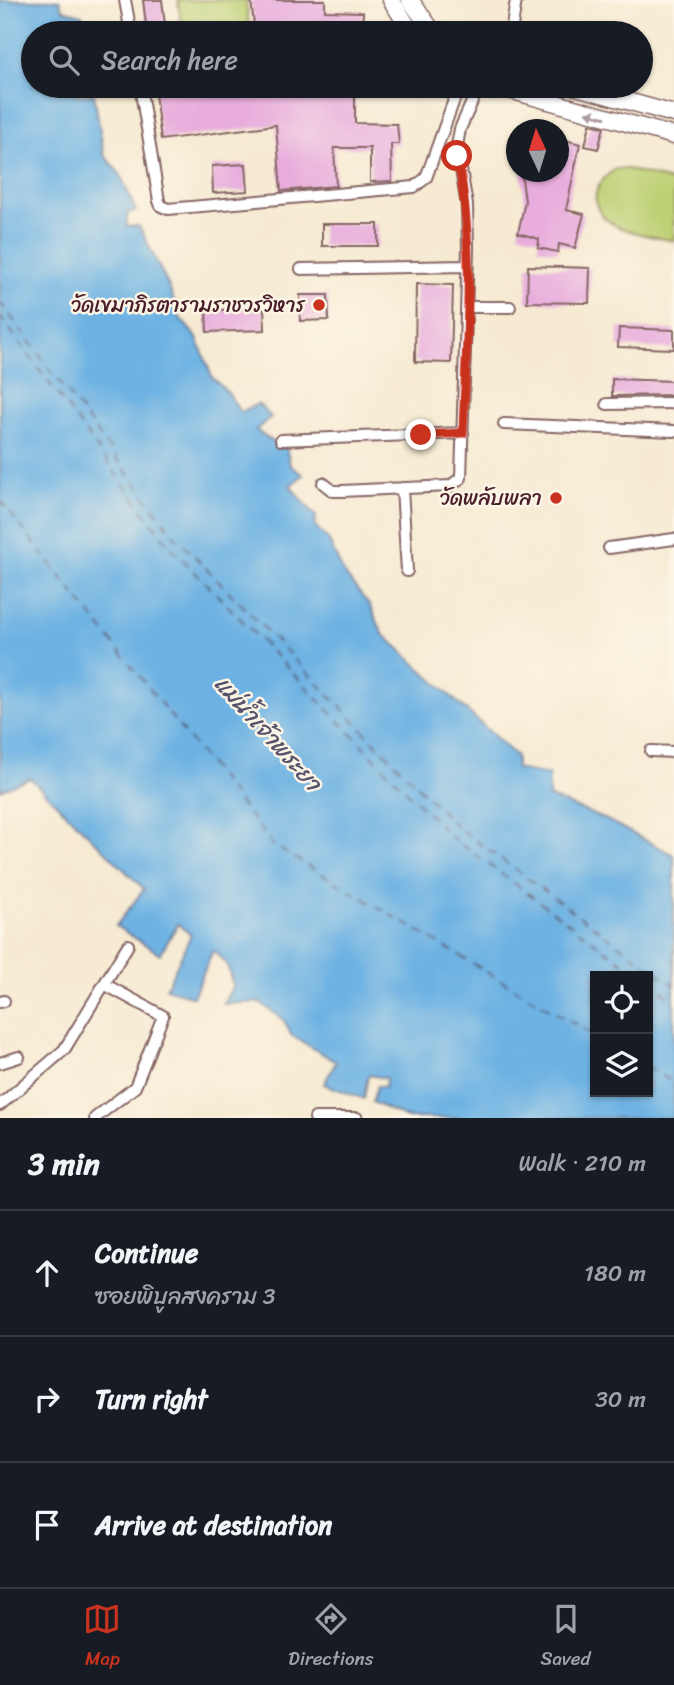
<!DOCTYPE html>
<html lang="en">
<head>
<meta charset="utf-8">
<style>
  body { margin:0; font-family:Sriracha,"Playpen Sans Thai",sans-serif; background:#20242c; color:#f1f3f6 }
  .controls { position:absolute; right:21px; bottom:21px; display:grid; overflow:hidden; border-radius:0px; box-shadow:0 2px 5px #0004 }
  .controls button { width:63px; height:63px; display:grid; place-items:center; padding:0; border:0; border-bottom:2px solid #363941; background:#171b24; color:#f1f3f6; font:35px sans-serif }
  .compass { position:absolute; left:506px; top:119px; width:63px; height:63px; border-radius:50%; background:#171b24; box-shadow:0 2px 5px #0004; rotate:356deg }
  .stop { position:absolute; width:21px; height:21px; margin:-16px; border:5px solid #c8321e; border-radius:50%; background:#fff }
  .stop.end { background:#c8321e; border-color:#fff; box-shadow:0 2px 7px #0008 }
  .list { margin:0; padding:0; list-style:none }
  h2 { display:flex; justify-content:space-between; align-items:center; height:91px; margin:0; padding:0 28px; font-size:30px }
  h2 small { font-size:23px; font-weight:400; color:#9ea1a6 }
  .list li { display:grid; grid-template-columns:46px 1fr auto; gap:21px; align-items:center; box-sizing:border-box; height:126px; padding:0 28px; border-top:2px solid #363941 }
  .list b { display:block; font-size:26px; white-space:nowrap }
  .list p { margin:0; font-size:23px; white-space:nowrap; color:#9ea1a6 }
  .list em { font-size:23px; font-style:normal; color:#9ea1a6 }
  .icon { flex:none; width:38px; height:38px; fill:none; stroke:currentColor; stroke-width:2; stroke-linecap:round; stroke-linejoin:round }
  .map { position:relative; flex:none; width:674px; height:1118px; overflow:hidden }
  .search { position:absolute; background:#171b24; box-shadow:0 2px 5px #0004; left:21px; right:21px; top:21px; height:77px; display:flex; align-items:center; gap:18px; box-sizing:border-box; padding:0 24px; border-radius:38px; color:#9ea1a6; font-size:26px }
  .sheet { height:469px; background:#171b24 }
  nav { display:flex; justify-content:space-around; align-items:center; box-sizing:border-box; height:98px; border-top:2px solid #363941; background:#171b24; font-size:19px; color:#9ea1a6 }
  nav a { display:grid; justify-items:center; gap:4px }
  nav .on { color:#c8321e }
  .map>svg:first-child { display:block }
</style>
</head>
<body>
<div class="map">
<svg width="674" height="1118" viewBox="0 0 674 1118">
  <rect width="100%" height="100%" fill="#fcf5e5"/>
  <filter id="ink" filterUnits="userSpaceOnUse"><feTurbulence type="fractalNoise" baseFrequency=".0143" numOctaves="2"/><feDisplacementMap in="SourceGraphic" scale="14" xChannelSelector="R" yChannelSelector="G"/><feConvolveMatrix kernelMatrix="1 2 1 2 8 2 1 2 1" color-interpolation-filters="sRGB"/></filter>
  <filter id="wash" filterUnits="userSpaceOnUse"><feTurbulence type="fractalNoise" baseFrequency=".00686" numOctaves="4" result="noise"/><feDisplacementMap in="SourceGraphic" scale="28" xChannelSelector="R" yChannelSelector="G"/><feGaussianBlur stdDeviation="1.57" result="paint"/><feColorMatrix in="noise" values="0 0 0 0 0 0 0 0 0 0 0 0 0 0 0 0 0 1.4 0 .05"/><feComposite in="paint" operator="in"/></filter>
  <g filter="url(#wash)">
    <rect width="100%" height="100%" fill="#f6ead2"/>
    <path fill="#bdd073" stroke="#84784f" stroke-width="2" d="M178 0H246L250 33H182Z
      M616 169H628L674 182V241C649 235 591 231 596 194 598 182 606 175 616 169Z"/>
    <path fill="#6db2e3" stroke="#5c6887" stroke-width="2" fill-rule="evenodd" d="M0 0H60L62 9 82 15 83 33H33V86H71L77 95 94 94 104 155 120 174 136 211 127 213V226H139L169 287 180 318 197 338 212 377 229 394 240 412 258 404 271 417 256 430 275 443 286 446 290 465 303 475 290 486 316 516 315 526 329 541 343 572 370 606 383 634 516 756V769L549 775V797L607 820 674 855V1118H407L372 1102 377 1086 385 1087 386 1078 368 1075 364 1099 324 1084 336 1062 291 1035 284 1020 259 1002 223 1004 233 986 227 964 213 950 193 997 166 988 191 935 178 924 160 954 116 926 144 889 30 778 0 790ZM595 976H648V1092H595Z"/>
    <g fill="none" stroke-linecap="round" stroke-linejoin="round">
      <path stroke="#56526b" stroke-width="2" stroke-dasharray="9 7" stroke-linecap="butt" d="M0 302 174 535 457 827 674 985
        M0 316 167 543 451 837 641 976
        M0 500 273 845 595 1036
        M648 981 674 1000
        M648 1067 674 1083"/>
    </g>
    <g id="blocks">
      <path fill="#e8addd" d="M143 0H162L166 33H147Z
        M251 0H325V11L363 12 362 31 339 33V28H323V33H255Z
        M154 86H355V123L397 124 399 144H391L392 181 370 182V148H334L336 186 281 191 276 125 161 140Z
        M590 124 604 127 598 149 585 146Z
        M558 138 580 144 566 210 584 214 575 248 559 244 558 252 538 248 539 239 518 233 525 201 521 172H558Z
        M246 164 248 191 213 193 212 166Z
        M322 224H378V246H322Z
        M528 266 590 268 589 303 527 302Z
        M416 284 453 285 451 363 415 362Z
        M300 295H328L329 320 300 321Z
        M264 309 265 330 207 332 206 310Z
        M619 328 674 330V349L618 347Z
        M612 379 674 381V395L612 396Z"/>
    </g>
  </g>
  <g filter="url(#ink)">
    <use href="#blocks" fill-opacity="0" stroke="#866665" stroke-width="2"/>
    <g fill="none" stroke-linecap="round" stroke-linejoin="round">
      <g stroke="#866665" stroke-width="14">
        <path id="street" d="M125 0 131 33
          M511 33 516 0
          M140 86 159 201 161 206 168 209 414 187 426 178 459 86
          M301 269 468 266
          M467 307H510
          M607 404 674 403
          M504 424 674 431
          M281 440 463 433
          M323 483 333 491H342L450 486 461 478 468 248 467 205 457 146 460 129 479 86
          M402 488 407 571
          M609 548 674 539
          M651 751 674 752
          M0 1002 4 1001
          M0 1063 19 1057
          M0 1105 64 1050 128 945
          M95 1118 135 1087 163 1016 104 984
          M315 1118H357"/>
      </g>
      <g stroke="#866665" stroke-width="19">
        <path id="primary" d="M391 0 412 33
          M410 0 434 33
          M495 86 674 136
          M573 86 674 114"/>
      </g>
      <use href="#street" stroke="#fff" stroke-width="10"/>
      <use href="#primary" stroke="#fff" stroke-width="16"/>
    </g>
    <defs><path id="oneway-solid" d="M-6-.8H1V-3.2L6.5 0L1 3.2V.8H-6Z" transform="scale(1.75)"/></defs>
    <use fill="#ae9aa0" href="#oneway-solid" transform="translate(596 115) rotate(-164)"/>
  </g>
  <g fill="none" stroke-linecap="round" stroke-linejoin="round" filter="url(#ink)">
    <path stroke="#c8321e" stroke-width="9" d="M421 435 463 433C466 341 476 246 457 156"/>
  </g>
  <g fill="#c8321e" stroke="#fcf5e5" stroke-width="2.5">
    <circle cx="319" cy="305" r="7"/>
    <circle cx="556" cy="498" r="7"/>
  </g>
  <g text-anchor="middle" stroke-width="5" stroke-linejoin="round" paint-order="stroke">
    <g font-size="21" fill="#4a1f2b" stroke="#fcf5e5" text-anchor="end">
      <text x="305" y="312">วัดเขมาภิรตารามราชวรวิหาร</text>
      <text x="542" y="505">วัดพลับพลา</text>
    </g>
    <g font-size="23" font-style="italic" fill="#56526b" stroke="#fcf5e5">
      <text transform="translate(268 733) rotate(48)" y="8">แม่น้ำเจ้าพระยา</text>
    </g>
  </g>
</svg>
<div class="controls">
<button><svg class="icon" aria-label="locate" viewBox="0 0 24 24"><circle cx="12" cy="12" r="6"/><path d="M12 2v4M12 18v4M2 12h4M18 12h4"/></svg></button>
<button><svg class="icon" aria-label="layers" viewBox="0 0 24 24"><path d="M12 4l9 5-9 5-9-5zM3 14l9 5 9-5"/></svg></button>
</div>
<svg class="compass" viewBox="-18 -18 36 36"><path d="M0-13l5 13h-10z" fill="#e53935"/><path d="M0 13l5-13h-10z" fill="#9ea1a6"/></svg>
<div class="stop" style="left:457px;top:156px"></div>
<div class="stop end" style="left:421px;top:435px"></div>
<div class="search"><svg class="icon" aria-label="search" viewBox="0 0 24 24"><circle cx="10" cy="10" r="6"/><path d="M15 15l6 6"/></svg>Search here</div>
</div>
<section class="sheet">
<h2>3 min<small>Walk · 210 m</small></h2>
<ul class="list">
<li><svg class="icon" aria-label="ahead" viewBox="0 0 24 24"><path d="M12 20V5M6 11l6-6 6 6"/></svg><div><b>Continue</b><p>ซอยพิบูลสงคราม 3</p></div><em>180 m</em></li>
<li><svg class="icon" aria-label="right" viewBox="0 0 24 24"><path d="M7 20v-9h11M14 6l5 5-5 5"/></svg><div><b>Turn right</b></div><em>30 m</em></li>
<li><svg class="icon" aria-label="arrive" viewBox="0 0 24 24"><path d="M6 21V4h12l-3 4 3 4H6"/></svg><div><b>Arrive at destination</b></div></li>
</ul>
</section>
<nav>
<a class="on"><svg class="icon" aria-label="map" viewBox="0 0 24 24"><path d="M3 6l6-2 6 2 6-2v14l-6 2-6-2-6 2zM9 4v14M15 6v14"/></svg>Map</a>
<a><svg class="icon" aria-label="directions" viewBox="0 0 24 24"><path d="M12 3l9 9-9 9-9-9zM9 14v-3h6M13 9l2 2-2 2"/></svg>Directions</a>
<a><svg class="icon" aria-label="saved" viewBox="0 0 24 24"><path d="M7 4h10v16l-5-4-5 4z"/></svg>Saved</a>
</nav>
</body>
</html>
